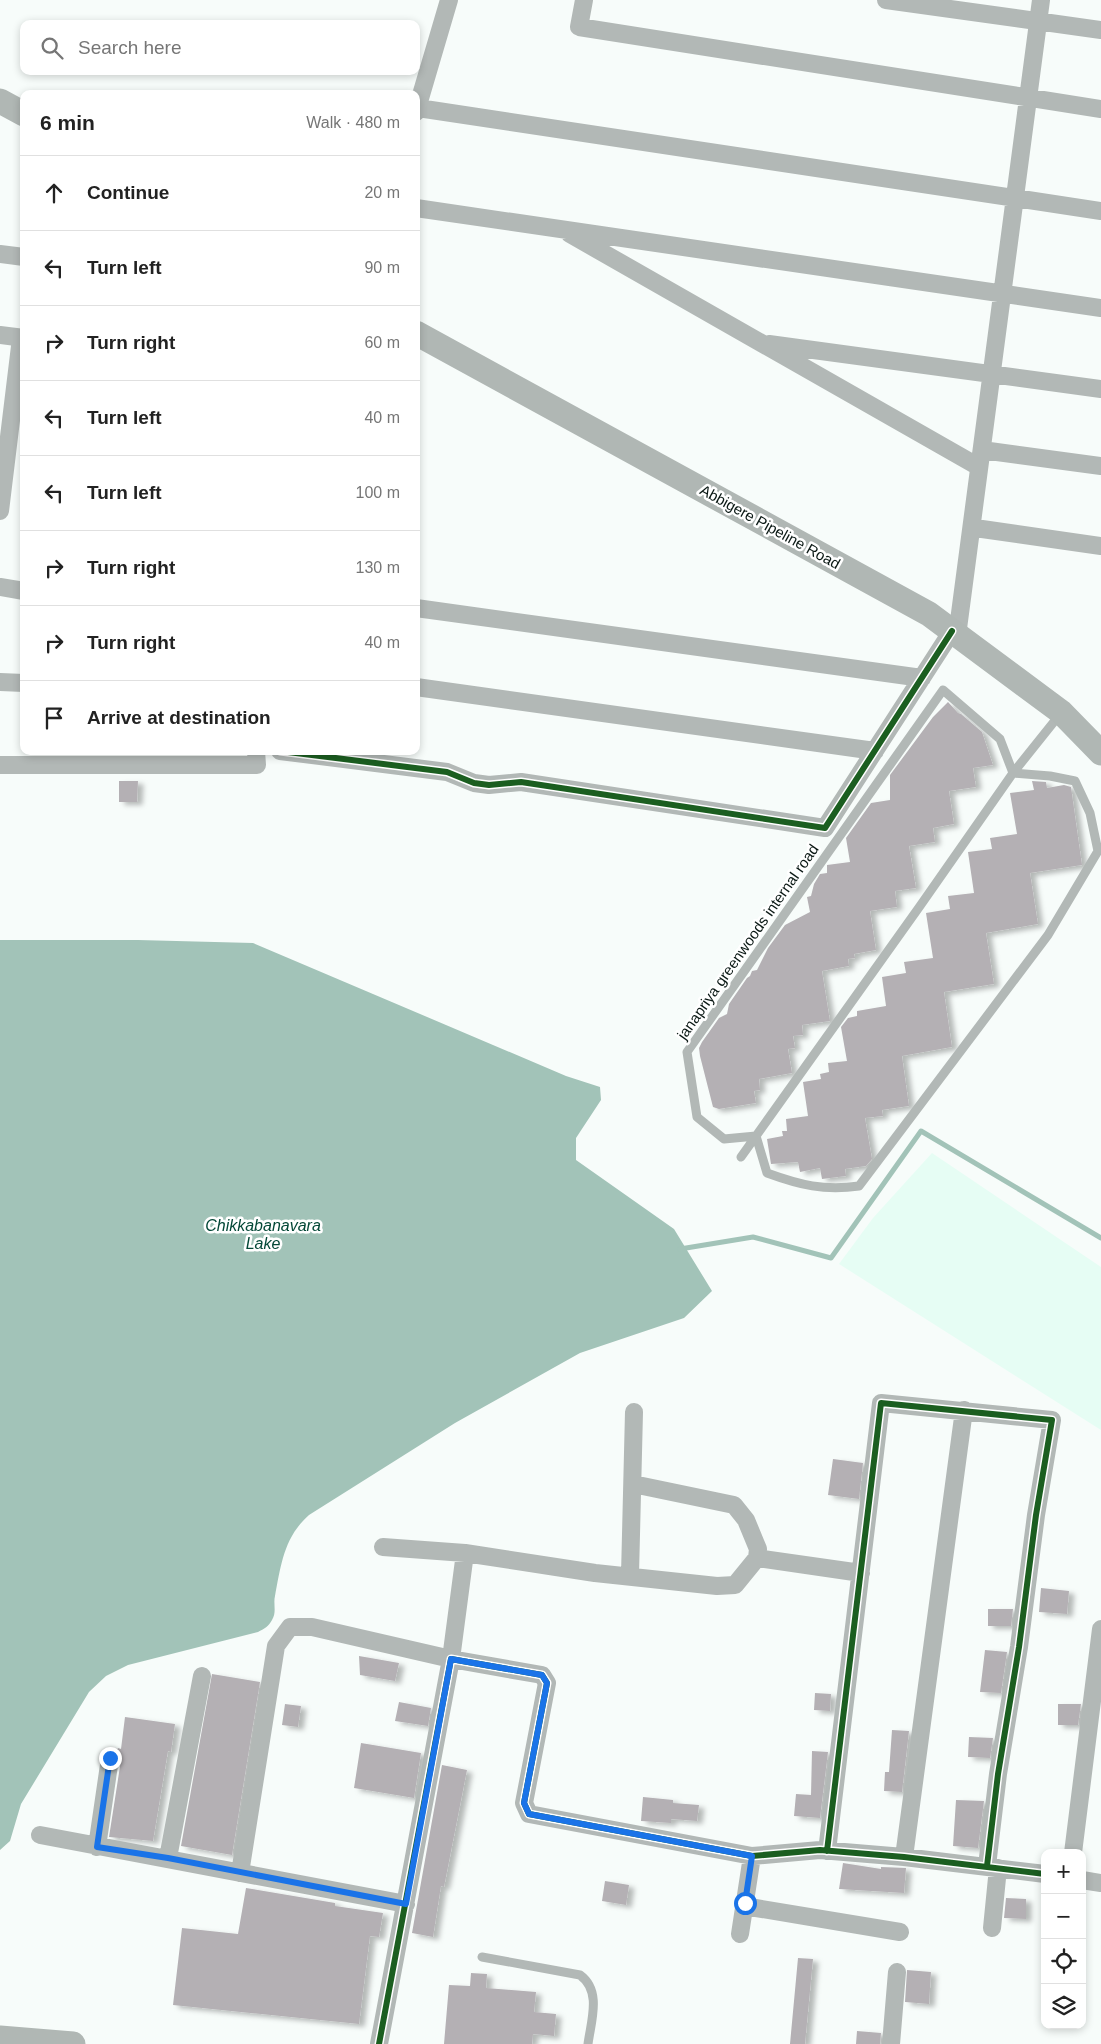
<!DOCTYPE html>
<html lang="en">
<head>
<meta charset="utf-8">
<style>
  body { margin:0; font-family:Helvetica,sans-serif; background:#f6f6f6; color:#222 }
  .controls { position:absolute; right:15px; bottom:15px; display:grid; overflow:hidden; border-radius:10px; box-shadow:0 2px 8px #0003 }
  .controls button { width:45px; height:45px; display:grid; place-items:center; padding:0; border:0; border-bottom:1px solid #e0e0e0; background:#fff; color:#222; font:25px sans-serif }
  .stop { position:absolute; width:15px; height:15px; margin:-11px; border:4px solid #1a73e8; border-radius:50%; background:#fff }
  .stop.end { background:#1a73e8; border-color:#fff; box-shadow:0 1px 5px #0008 }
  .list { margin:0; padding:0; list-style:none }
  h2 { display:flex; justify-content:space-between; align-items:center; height:65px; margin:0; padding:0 20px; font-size:21px }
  h2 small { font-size:16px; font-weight:400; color:#767676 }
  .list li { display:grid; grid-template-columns:32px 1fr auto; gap:15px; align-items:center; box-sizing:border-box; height:75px; padding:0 20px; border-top:1px solid #e0e0e0 }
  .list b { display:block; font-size:19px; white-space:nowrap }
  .list em { font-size:16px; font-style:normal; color:#767676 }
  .icon { flex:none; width:28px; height:28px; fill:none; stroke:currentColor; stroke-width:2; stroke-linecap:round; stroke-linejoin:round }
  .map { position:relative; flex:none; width:1101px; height:2044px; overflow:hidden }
  .search { position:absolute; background:#fff; box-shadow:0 2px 8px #0003; left:20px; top:20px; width:400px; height:55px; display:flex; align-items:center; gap:12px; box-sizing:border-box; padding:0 18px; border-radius:10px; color:#767676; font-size:19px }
  .panel { position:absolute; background:#fff; box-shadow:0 2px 8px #0003; left:20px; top:90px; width:400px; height:665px; border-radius:10px }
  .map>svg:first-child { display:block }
</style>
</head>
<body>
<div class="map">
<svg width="1101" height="2044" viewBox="0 0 1101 2044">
  <defs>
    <filter id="shadow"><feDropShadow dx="5.5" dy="3" stdDeviation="2.5" flood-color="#0004"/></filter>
  </defs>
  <rect width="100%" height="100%" fill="#f7fcfa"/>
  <path fill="#e6fdf4" d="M932 1153 1101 1267V1430L839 1264 873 1218Z"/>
  <path fill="#a2c3b8" d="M0 940H138L253 943 566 1076 600 1087 601 1100 576 1138V1160L674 1229 712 1291 684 1318 580 1353 455 1423 309 1515C284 1537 281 1565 275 1596 273 1604 277 1612 272 1620 269 1626 264 1629 258 1632L128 1665 106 1676 89 1692 21 1804 10 1841 0 1850Z"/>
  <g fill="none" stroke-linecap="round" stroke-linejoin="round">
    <path stroke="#a2c3b8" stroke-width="5" d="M680 1249 753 1237 831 1258 921 1131 1101 1238"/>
  </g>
  <path fill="#b4b0b4" filter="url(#shadow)" d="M948 702 958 713 961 714 982 732 993 765 973 768 976 787 949 791 954 824 933 828 935 842 909 846 916 888 895 891 897 907 870 911 876 950 854 954 855 958 848 959 849 966 822 971 830 1021 802 1025 803 1035 793 1036 795 1048 788 1049 792 1073 759 1079 760 1090 754 1091 756 1103 719 1109 713 1107 700 1056 699 1048 702 1042 719 1018 727 1014 729 1004 747 978 750 976 752 971 757 970 768 948 785 925 810 912 807 897 811 896 814 884 820 874 827 873V865L850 862 846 838 871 803 890 800V775L933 717Z
    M119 781H138L137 802H119Z
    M1032 781 1046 782 1047 788 1064 785 1071 787 1082 865 1030 873 1038 924 986 933 994 984 944 992 952 1047 902 1056 909 1106 882 1110 883 1116 865 1118 872 1159 866 1166 845 1169 846 1176 822 1179 820 1168 800 1172 798 1162 771 1164 767 1139 783 1136 782 1131H787L786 1119 808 1116 803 1082 821 1079 820 1074 829 1072 828 1063 847 1061 841 1027 848 1018 857 1016V1011L886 1006 882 977 906 973 904 962 933 958 926 913 950 909 948 896 974 893 968 852 992 849 990 838 1017 834 1010 793 1034 790Z
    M833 1459 863 1463 859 1499 828 1495Z
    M1041 1588 1069 1591 1067 1614 1039 1612Z
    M988 1609H1013L1011 1626H988Z
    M985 1650 1007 1652 1001 1693 980 1692Z
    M359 1656 399 1663 395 1681 360 1675Z
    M212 1674 260 1682 232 1855 181 1846Z
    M815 1693 831 1694 830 1711 814 1710Z
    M399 1702 431 1708 428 1726 395 1721Z
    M285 1704 301 1706 298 1727 282 1725Z
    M1058 1704H1081L1078 1725H1058Z
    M125 1717 175 1724 171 1752 168 1751 153 1841 109 1837 121 1760 117 1750 118 1748 121 1749Z
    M892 1730 909 1731 902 1792 884 1791 885 1772H889Z
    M969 1737 993 1738 990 1758 968 1757Z
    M361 1743 421 1753 414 1798 354 1788Z
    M812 1751 828 1752 820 1818 794 1816 796 1794 811 1795Z
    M442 1765 467 1770 444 1887 441 1886 433 1937 412 1933Z
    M643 1797 673 1800V1803L699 1805 697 1821 671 1819V1823L641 1821Z
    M956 1800 984 1801 978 1848 953 1846Z
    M843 1863 881 1869V1867L906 1868 904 1893 839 1889Z
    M605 1881 629 1885 626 1905 602 1901Z
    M246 1888 335 1903V1906L383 1913 379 1937 370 1936 359 2024 173 2005 182 1928 238 1934Z
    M1006 1898 1026 1899V1919L1004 1918Z
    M798 1958 813 1959 805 2044H790Z
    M907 1970 931 1972 929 2004 905 2002Z
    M471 1973 487 1974 486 1988 536 1992 534 2012 556 2014 554 2036 533 2034 532 2044H444L449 1985 470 1986Z
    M857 2031 881 2033 880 2044H856Z"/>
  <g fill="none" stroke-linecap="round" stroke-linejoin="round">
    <path stroke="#b2b8b6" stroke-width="9" d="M943 690 1000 739 1013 773 1050 776 1075 781 1090 813 1098 851 1048 935 859 1186C824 1191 800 1185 767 1173L756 1136 724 1139 697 1117 687 1052Z
      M741 1157 920 906 1013 773 1061 713
      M482 1957 580 1975C602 1991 591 2021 588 2044"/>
    <path stroke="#b2b8b6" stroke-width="18" d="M584 0 579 27 1101 109
      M886 0 1101 30
      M418 108 1101 211
      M416 112 449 0
      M416 208 1101 308
      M570 234 979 467
      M0 254 24 257
      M0 335 24 338
      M769 344 1101 389
      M982 450 1101 466
      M0 511 21 338
      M975 528 1101 546
      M0 587 24 591
      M416 608 922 678
      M957 636 1041 0
      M0 682 24 683
      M416 687 875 751
      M280 751 447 772 474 783 489 785 521 782 825 828 952 631
      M0 765H257L256 751
      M383 1547 465 1553 595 1573 717 1586 735 1585 757 1558 758 1549 746 1520 734 1505 633 1484
      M757 1558 861 1573
      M630 1575 634 1412
      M40 1835 406 1904
      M97 1847 110 1758
      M827 1851 881 1403 1052 1420 1036 1515 1019 1647 998 1774 987 1866
      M1073 1853 1101 1629
      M904 1857 964 1410
      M168 1858 202 1676
      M240 1873 276 1646 290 1627H312L451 1659 465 1553
      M1082 1880 1101 1883
      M744 1906 900 1932
      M992 1928 998 1868
      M740 1934 752 1856
      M379 2044 451 1659 542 1675 547 1683 524 1803 529 1814 752 1856 820 1850 904 1857 1045 1874
      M891 2044 897 1972"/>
    <path stroke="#b0b7b4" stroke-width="25" d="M0 101 24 114
      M416 333 929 614 1061 712 1101 753
      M0 2038 73 2044"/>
    <g stroke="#fff" stroke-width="9">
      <path id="cycleway" d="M280 751 447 772 474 783 489 785 521 782 825 828 952 631
        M827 1851 881 1403 1052 1420 1036 1515 1019 1647 998 1774 987 1866
        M379 2044 451 1659 542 1675 547 1683 524 1803 529 1814 752 1856 820 1850 904 1857 1045 1874"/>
    </g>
    <use href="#cycleway" stroke="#1b5e20" stroke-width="6"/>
  </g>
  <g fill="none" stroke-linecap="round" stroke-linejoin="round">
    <path stroke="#1a73e8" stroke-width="6" d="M110 1758 97 1847 168 1858 406 1904 451 1659 542 1675 547 1683 524 1803 529 1814 752 1856 745 1903"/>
  </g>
  <g text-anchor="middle" stroke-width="5" stroke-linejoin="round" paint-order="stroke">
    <g font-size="15" fill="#0a1814" stroke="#fff">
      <text transform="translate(770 527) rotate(29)" y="5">Abbigere Pipeline Road</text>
      <text transform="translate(748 942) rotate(-55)" y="5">janapriya greenwoods internal road</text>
    </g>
    <g font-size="16" font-style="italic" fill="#044837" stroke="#fff">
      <text x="263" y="1231">Chikkabanavara<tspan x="263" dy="18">Lake</tspan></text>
    </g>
  </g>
</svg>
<div class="controls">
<button>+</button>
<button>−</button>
<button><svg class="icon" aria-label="locate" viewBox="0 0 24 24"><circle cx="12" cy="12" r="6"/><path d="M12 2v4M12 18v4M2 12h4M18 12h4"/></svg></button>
<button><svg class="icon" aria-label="layers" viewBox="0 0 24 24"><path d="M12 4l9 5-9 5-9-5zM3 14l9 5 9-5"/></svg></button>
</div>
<div class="stop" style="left:745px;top:1903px"></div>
<div class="stop end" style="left:110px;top:1758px"></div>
<div class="search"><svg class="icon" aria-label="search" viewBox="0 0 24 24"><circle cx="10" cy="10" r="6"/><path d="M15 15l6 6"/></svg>Search here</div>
<section class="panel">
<h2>6 min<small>Walk · 480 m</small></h2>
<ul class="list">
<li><svg class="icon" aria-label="ahead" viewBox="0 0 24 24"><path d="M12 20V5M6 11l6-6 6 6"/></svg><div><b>Continue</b></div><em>20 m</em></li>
<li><svg class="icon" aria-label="left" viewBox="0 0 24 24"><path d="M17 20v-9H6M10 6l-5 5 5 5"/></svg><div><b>Turn left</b></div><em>90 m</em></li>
<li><svg class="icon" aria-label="right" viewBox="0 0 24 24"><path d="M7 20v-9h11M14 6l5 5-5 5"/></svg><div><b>Turn right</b></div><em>60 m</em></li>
<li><svg class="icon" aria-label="left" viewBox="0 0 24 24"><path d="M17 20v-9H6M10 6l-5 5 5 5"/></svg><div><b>Turn left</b></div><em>40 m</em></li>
<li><svg class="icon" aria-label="left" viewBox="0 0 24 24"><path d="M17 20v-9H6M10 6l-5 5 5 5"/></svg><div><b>Turn left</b></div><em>100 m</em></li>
<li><svg class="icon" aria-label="right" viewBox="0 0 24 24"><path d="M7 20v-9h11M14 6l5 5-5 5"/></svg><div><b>Turn right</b></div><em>130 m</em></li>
<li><svg class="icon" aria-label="right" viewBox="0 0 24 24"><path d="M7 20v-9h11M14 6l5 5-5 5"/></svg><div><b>Turn right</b></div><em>40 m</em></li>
<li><svg class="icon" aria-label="arrive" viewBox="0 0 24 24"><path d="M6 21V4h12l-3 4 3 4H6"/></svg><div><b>Arrive at destination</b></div></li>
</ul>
</section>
</div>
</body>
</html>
